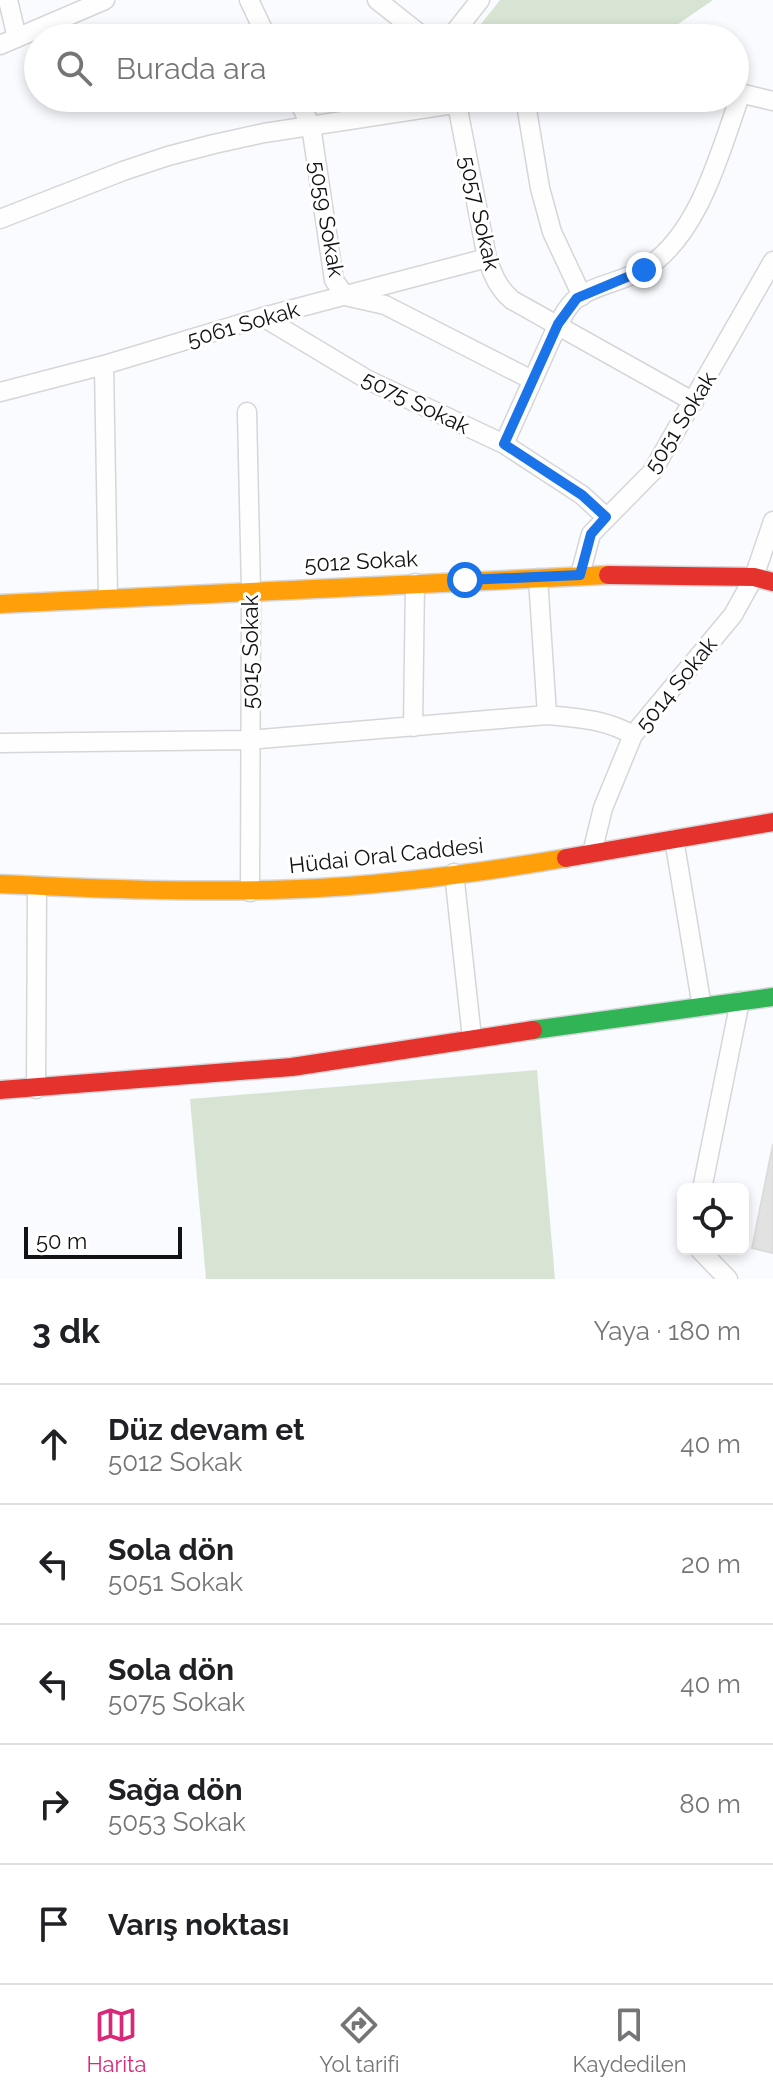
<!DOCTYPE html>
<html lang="tr">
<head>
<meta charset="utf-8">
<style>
  body { margin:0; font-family:Raleway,sans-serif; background:#f2f2f2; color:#202124 }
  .controls { position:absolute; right:24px; bottom:24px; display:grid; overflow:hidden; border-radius:12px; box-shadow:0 4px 12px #0003 }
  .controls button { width:72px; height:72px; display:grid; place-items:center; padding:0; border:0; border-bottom:2px solid #e0e0e0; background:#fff; color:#202124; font:40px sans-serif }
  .scale { position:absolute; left:24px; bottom:20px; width:158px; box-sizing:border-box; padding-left:8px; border:4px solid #121214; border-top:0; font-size:22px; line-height:28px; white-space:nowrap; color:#121214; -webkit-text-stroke:6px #fff; paint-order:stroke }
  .stop { position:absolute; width:24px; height:24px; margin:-18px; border:6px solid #1a73e8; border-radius:50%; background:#fff }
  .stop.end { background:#1a73e8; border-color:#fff; box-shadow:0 2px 8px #0008 }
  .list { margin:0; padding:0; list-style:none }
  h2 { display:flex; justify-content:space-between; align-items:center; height:104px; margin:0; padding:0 32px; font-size:34px }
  h2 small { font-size:26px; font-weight:400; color:#757577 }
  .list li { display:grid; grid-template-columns:52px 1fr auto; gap:24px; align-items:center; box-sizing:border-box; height:120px; padding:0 32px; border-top:2px solid #e0e0e0 }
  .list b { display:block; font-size:30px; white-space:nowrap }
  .list p { margin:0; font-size:26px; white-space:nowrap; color:#757577 }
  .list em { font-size:26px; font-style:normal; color:#757577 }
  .icon { flex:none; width:44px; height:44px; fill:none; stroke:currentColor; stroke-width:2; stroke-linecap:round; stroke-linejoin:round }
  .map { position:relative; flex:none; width:773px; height:1279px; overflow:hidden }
  .search { position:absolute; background:#fff; box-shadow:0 4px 12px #0003; left:24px; right:24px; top:24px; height:88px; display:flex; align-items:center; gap:20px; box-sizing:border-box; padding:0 28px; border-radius:44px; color:#757577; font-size:30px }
  .sheet { height:704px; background:#fff }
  nav { display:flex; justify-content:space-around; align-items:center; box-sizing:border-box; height:112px; border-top:2px solid #e0e0e0; background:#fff; font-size:22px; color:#757577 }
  nav a { display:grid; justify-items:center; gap:4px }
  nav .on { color:#db2777 }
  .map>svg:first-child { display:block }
</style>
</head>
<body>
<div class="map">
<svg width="773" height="1279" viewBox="0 0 773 1279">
  <rect width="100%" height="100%" fill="#fafbfe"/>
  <path fill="#d7e4d4" d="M500 0H713L658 38H470Z
    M537 1070 555 1279H206L190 1099Z"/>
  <path fill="#e3e2e3" stroke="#dddcdd" stroke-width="2" d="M773 1144V1253L752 1248Z"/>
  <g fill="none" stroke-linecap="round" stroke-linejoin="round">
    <g stroke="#d6d6d8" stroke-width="21">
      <path id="street" d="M8 0 17 38
        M249 0 267 38
        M377 0 425 38
        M450 38 480 0
        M0 45 105 0
        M735 92 773 101
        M297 98 311 126 334 280 345 296 385 305 532 380
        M525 98 540 188 552 232 582 296
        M457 104 487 258C493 275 498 288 512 300L694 402
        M0 219 123 171 168 156 214 144 264 133 493 98
        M263 317 368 380 504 444 582 495 606 517
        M104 365 108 597
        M0 392 104 365 263 317 487 258
        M247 412 251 591 250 892
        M504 444 558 324C563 316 568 305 576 299 595 284 623 282 644 269 699 237 721 149 741 93
        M580 575 591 534 652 472 773 261
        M538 578 547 715
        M413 727 415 583
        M0 743 249 740 547 715C578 718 605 719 633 735
        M674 839 702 1007
        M592 853 603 808 633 735 733 615 754 577 773 521
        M454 873 472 1038
        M36 1089 37 886
        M702 1189 740 1001
        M699 1249 728 1279"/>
    </g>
    <g stroke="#d6d6d8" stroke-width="21">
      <path id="fast" d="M533 1030 773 997"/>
    </g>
    <g stroke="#d6d6d8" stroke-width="21">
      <path id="slow" d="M0 604 608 575
        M0 884C100 889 199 893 299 889 389 885 478 873 566 858"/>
    </g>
    <g stroke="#d6d6d8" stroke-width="21">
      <path id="jam" d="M608 575 754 577 773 582
        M566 858 773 822
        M0 1090 292 1067 533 1030"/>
    </g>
    <use href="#street" stroke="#fefeff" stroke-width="18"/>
    <use href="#fast" stroke="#30b455" stroke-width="18"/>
    <use href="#slow" stroke="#ff9f0a" stroke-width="18"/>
    <use href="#jam" stroke="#e5322d" stroke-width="18"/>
  </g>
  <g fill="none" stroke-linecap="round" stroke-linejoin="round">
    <path stroke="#1a73e8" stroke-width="10" d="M465 580 580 575 591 534 606 517 582 495 504 444 558 324 577 298 644 270"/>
  </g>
  <g text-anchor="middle" stroke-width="6" stroke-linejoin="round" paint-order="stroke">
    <g font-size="22" fill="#121214" stroke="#fff">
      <text transform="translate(480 213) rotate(77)" y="8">5057 Sokak</text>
      <text transform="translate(327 219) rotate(80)" y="8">5059 Sokak</text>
      <text transform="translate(243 324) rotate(-16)" y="8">5061 Sokak</text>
      <text transform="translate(416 402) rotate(26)" y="8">5075 Sokak</text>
      <text transform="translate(680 422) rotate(-58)" y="8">5051 Sokak</text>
      <text transform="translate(361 561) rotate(-3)" y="8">5012 Sokak</text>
      <text transform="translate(250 652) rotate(-90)" y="8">5015 Sokak</text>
      <text transform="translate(676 684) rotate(-51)" y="8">5014 Sokak</text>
      <text transform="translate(386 855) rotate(-6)" y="8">Hüdai Oral Caddesi</text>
    </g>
  </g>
</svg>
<div class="controls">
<button><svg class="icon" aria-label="locate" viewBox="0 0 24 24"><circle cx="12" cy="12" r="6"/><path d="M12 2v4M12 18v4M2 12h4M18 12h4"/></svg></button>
</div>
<div class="scale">50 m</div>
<div class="stop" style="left:465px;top:580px"></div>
<div class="stop end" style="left:644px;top:270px"></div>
<div class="search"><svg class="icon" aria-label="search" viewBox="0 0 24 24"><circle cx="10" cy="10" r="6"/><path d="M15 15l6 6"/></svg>Burada ara</div>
</div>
<section class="sheet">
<h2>3 dk<small>Yaya · 180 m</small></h2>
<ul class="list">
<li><svg class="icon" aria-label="ahead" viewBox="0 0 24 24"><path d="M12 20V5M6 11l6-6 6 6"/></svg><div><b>Düz devam et</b><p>5012 Sokak</p></div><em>40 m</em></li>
<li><svg class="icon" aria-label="left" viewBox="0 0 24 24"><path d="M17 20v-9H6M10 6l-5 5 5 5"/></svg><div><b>Sola dön</b><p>5051 Sokak</p></div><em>20 m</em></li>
<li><svg class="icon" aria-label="left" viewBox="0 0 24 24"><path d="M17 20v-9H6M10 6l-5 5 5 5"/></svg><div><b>Sola dön</b><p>5075 Sokak</p></div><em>40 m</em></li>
<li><svg class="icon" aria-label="right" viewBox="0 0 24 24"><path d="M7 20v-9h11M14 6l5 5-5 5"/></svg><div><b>Sağa dön</b><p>5053 Sokak</p></div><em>80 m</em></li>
<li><svg class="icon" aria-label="arrive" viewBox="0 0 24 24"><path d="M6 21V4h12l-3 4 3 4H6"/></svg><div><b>Varış noktası</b></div></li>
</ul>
</section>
<nav>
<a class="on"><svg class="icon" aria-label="map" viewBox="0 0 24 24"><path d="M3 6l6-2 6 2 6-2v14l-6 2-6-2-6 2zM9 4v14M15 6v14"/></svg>Harita</a>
<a><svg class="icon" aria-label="directions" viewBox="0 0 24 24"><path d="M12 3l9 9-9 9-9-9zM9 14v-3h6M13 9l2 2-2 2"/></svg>Yol tarifi</a>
<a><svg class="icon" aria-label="saved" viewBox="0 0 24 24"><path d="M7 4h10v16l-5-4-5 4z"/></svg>Kaydedilen</a>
</nav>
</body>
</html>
